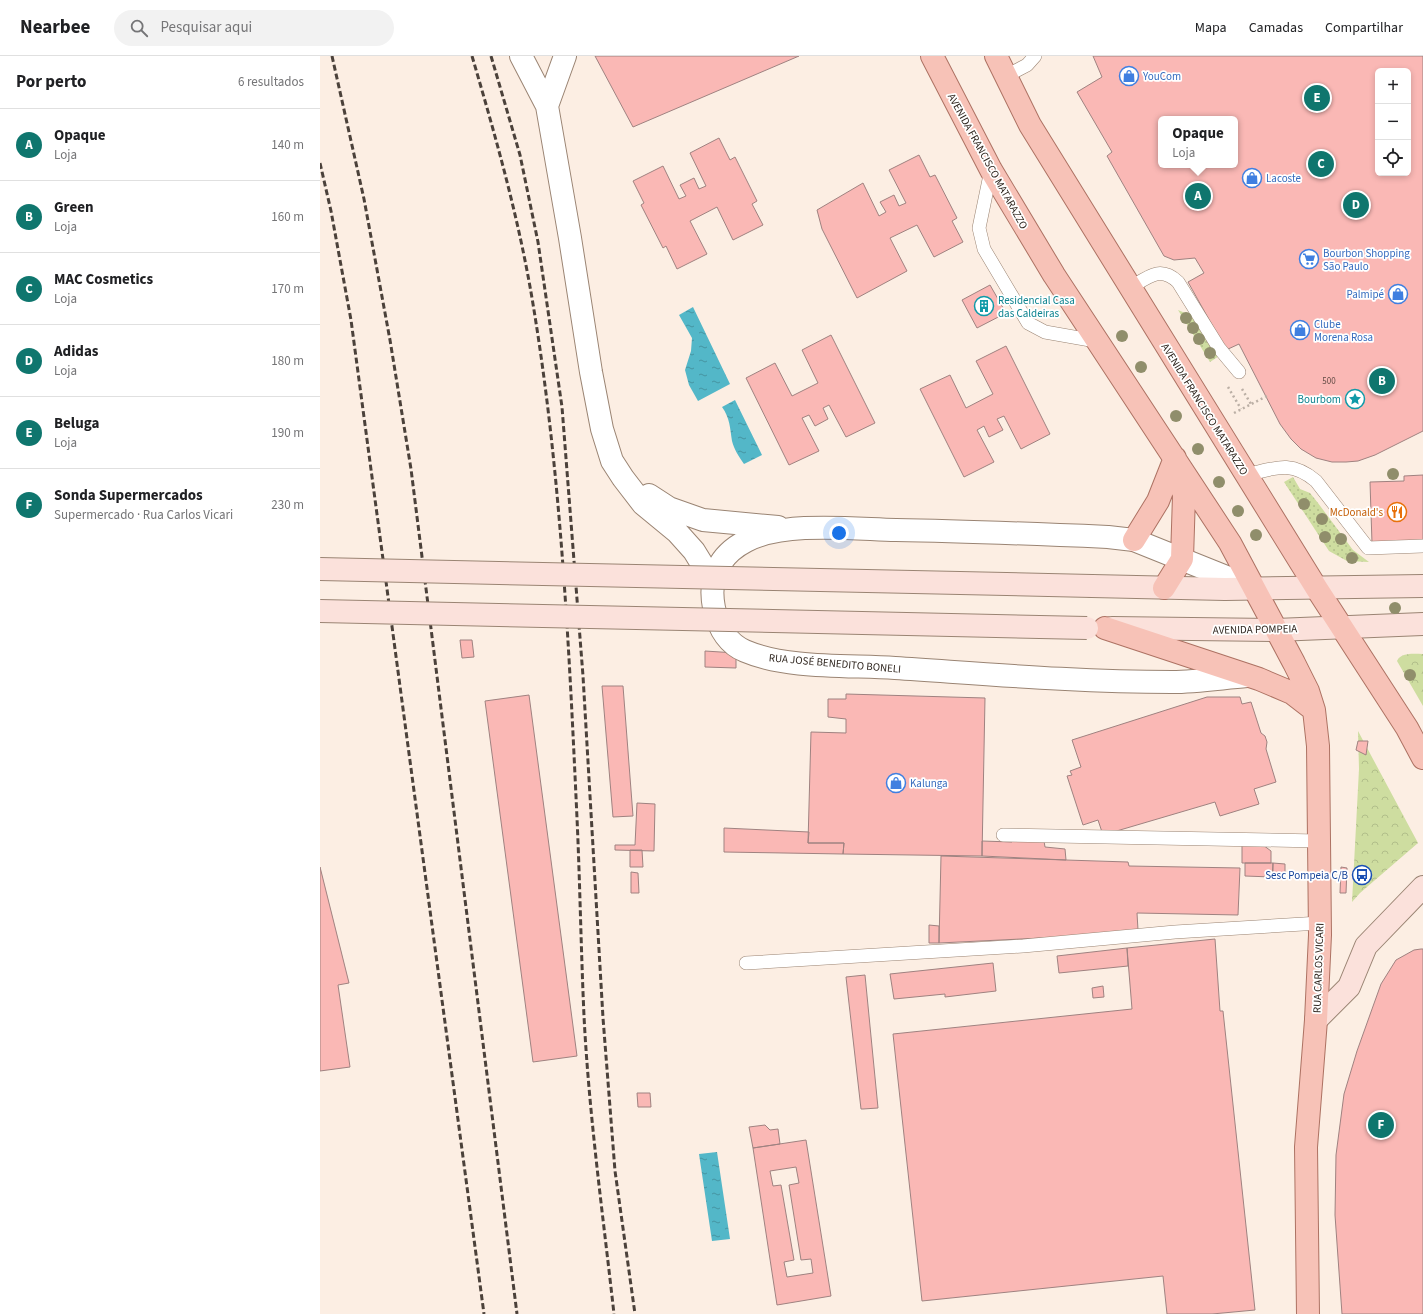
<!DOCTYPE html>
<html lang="pt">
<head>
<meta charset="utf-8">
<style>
  body { margin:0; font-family:"Source Sans 3",sans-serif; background:#f2f2f2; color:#202124 }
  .controls { position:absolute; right:12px; top:12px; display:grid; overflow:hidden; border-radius:6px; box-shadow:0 2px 6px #0003 }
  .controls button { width:36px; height:36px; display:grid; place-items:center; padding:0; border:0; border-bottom:1px solid #e0e0e0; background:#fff; color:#202124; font:20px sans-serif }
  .you { position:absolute; left:519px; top:477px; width:14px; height:14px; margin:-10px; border:3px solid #fff; border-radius:50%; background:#1a73e8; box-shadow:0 0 0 6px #1a73e833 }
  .badge { display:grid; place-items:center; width:26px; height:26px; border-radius:50%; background:#0f766e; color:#fff; font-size:13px; font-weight:700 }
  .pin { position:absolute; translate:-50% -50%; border:2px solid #fff; box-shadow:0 1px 4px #0006 }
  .popup { position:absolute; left:838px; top:60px; width:80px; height:52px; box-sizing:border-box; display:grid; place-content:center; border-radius:6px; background:#fff; filter:drop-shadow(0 1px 3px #0005); font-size:13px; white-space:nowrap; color:#757577 }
  .popup b { font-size:15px; color:#202124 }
  .popup::after { content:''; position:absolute; left:50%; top:100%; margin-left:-8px; border:8px solid transparent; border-top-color:#fff }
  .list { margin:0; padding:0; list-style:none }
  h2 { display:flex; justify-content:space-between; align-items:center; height:52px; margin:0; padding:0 16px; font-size:17px }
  h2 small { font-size:13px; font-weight:400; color:#757577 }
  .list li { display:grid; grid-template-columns:26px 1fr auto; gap:12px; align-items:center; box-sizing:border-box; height:72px; padding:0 16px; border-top:1px solid #e0e0e0 }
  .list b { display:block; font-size:15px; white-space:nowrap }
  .list p { margin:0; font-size:13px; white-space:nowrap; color:#757577 }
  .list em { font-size:13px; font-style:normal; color:#757577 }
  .icon { flex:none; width:22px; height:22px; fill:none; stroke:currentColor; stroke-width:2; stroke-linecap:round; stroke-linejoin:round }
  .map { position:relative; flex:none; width:1103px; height:1258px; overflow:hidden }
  header { display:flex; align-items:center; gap:24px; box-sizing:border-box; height:56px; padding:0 20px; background:#fff; border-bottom:1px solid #e0e0e0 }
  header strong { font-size:19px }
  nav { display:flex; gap:22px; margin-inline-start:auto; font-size:14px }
  .search { width:280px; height:36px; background:#f2f2f2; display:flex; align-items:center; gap:10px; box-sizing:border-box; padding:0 14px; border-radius:22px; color:#757577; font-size:15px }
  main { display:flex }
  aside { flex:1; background:#fff }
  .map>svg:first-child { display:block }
</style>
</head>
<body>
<header>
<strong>Nearbee</strong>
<div class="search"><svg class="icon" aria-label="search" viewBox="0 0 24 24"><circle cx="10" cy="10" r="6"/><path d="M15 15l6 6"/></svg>Pesquisar aqui</div>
<nav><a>Mapa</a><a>Camadas</a><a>Compartilhar</a></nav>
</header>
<main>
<aside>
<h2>Por perto<small>6 resultados</small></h2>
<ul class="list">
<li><span class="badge">A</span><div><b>Opaque</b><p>Loja</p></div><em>140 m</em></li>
<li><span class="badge">B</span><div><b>Green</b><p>Loja</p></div><em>160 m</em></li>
<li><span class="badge">C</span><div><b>MAC Cosmetics</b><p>Loja</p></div><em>170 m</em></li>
<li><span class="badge">D</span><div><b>Adidas</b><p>Loja</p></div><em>180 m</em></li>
<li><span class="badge">E</span><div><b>Beluga</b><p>Loja</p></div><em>190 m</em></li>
<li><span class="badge">F</span><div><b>Sonda Supermercados</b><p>Supermercado · Rua Carlos Vicari</p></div><em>230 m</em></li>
</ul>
</aside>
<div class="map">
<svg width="1103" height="1258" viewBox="0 0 1103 1258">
  <defs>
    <pattern id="grass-dots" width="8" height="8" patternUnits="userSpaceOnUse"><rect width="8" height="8" fill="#cedda0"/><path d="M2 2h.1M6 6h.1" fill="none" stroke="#b1be8a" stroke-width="1.8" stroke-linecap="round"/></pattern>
    <pattern id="forest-crowns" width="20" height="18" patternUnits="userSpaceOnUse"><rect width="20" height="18" fill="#cedda0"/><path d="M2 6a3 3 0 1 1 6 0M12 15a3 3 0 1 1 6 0" fill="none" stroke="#b1be8a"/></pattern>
    <pattern id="water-ripples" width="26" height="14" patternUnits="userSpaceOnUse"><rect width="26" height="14" fill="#53b7c8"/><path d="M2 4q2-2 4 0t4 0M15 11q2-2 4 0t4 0" fill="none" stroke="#4595a2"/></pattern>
  </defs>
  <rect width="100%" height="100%" fill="#fceee3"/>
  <path fill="url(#grass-dots)" d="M858 254 870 259 874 263 899 300 890 306Z
    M973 421 980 433 990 437 998 447 1033 494 1049 506 1027 505 1009 495 964 426Z"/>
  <path fill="url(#forest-crowns)" d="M1103 598V650L1077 605C1081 596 1094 598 1103 598Z
    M1038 675 1098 787 1040 837 1032 846 1039 713Z"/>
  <path fill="url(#water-ripples)" d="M373 251 410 328 378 345 369 329 365 314 371 295 372 282 359 259Z
    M415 344 442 399 424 408C419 401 414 393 412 385 410 372 410 362 402 351Z
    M397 1096 410 1183 392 1185 379 1098Z"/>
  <path fill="#fab8b5" stroke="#9f8280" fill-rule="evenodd" d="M275 0H479L313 71Z
    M773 0H1103V375L1055 399 1038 405 1026 406H1012L996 402 981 393 971 383 960 368 919 288 906 294 868 226 884 217 875 202 854 204 844 200 787 100 792 96 757 36 782 21ZM1058 15H1088V117H1058ZM841 63H915V109H841Z
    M399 82 410 104 415 101 437 145 432 148 443 169 413 184 397 151 370 165 387 198 357 213 346 190 343 192 321 149 324 147 313 125 343 110 359 143 366 140 360 129 374 122 379 133 386 130 370 97Z
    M599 99 610 121 615 119 637 162 632 165 643 186 614 201 597 169 570 182 587 215 537 242 502 173 497 154 543 127 559 160 566 156 560 146 574 139 579 150 586 147 569 114Z
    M670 229 686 257 657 272 642 244Z
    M511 279 555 367 526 381 509 349 503 352 508 363 495 370 489 359 482 362 499 395 469 409 426 322 455 307 472 340 498 327 482 294Z
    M686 290 730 378 701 393 684 360 677 363 683 374 669 381 664 370 657 374 674 406 644 421 600 333 630 319 646 352 673 338 656 305Z
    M1103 419V486L1052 487 1050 426 1084 425V420Z
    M140 584H152L154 601 142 602Z
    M385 595 416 597V612L385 611Z
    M282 630H303L313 760 293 761Z
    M526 638 665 642 662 800 523 798 524 787H488L491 676 526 677V663L508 661V643H526Z
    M209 639 257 1000 213 1006 165 645Z
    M887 641H920L922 648 931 646 941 677 945 680 947 686 946 693 956 726 934 733 939 748 900 760 895 746 783 779 778 764 763 769 747 720 752 719 750 715 761 711 752 684Z
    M1038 685H1048L1046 699 1036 694Z
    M317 747 335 748 334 795 295 794V789H315Z
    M404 772 489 776 488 787H524L523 798 404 796Z
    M692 784 724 785 725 791 745 793 746 804 662 800V785L692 786Z
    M922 789H943L951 795V807H922Z
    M310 794H322L323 811H310Z
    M621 800 808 806 809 810 920 812 918 859 817 857 818 874 742 881 619 887Z
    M925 807H953L952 821 925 820Z
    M953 807 965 808V820L953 819Z
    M0 811 29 927 18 929 30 1011 0 1015Z
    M1021 811 1027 812 1026 837H1020Z
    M311 816 318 817 319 837H311Z
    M609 869 619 870V887H609Z
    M895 883 900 955H903L935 1254 892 1258H847L843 1220 602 1245 573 978 812 953 807 892Z
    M807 892 808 910 739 917 737 900Z
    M1101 893H1103V1258H1022L1015 1159 1016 1099 1024 1038 1037 995 1061 928 1076 904 1094 894Z
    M673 907 676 935 625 941V938L574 943 570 918Z
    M545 919 558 1052 543 1053H541L526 921Z
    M783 930 784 941 773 942 772 932Z
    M317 1037H330L331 1051H318Z
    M445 1069 450 1074 458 1073 460 1088 433 1092 429 1071Z
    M486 1084 511 1240 457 1249 433 1092Z
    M476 1111 479 1127 469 1129 481 1204 491 1203 493 1217 467 1221 464 1206 474 1204 461 1129 453 1130 450 1115Z"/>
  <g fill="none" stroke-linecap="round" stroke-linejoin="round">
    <g stroke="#9a8473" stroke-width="14">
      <path id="lane" d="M686 20 707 9 715 0
        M671 114 659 172 664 193 708 267 725 276 776 285
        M810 232C828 221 840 209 858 226L899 292 919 316
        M926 419C955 412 971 404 996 425L1048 492 1103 490
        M683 779 998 785
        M426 907 703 890 855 876 1000 867"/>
    </g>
    <g stroke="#9a8473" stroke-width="24">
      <path id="street" d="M201 0 227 50 250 182 271 316 282 373 292 405 303 422 323 448 357 476 374 495 393 526
        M227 50 245 0
        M329 439 349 452 383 464 458 471
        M927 620C902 622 877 626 852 626 759 626 667 618 575 612 529 609 467 613 425 595 406 587 398 570 394 552 388 522 399 499 426 485 464 465 533 473 576 474 646 475 717 478 788 481L814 484 936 533"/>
    </g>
    <g stroke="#9a8473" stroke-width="24">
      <path id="secondary" d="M772 530 905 533 1103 530
        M792 572 956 574 1103 568
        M996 964 1029 931 1046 890 1103 831"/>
    </g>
    <g stroke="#ad7263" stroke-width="24">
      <path id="primary" d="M612 0 671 114 734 219 910 487 974 607 988 635 994 654 998 690 1000 879 996 964 986 1091 988 1258
        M676 0 710 69 997 533 1087 672 1103 702
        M814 484 838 445 855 402
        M844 532 862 503 864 439 858 415
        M785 572 939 623 972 637 994 654"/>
    </g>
    <path stroke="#bbafa5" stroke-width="2.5" stroke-dasharray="2 3" stroke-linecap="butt" d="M908 331 921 353
      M922 333 931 348
      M914 357 947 340"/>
    <use href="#lane" stroke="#fff" stroke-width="13"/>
    <use href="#street" stroke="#fff" stroke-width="22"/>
    <use href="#secondary" stroke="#fbe1db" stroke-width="22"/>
    <use href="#primary" stroke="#f7c2b7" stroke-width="22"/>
    <path stroke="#4b413a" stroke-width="3" stroke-dasharray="6 3" stroke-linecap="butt" d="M12 0 44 143 70 284 91 413 197 1258
      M152 0C176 82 199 163 213 248 241 417 249 590 257 762 260 828 261 894 264 960 269 1059 283 1159 294 1258
      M171 0 200 99 218 186 242 351 263 620 283 962 295 1115 315 1258
      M0 107 11 155 31 264 164 1258"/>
    <g stroke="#9a8473" stroke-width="24" stroke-linecap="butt">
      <path id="secondary-bridge" d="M0 513 772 530
        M0 555 767 572"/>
    </g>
    <use href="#secondary-bridge" stroke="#fbe1db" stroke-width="22"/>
  </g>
  <g fill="#908e6b">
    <circle cx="866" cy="262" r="6"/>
    <circle cx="873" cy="272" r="6"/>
    <circle cx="802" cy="280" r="6"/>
    <circle cx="879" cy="283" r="6"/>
    <circle cx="890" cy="297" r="6"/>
    <circle cx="821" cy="311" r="6"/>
    <circle cx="856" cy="360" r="6"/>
    <circle cx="878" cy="393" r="6"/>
    <circle cx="1073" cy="418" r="6"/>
    <circle cx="899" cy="426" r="6"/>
    <circle cx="984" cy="448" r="6"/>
    <circle cx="918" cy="455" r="6"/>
    <circle cx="1002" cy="463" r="6"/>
    <circle cx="936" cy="479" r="6"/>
    <circle cx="1005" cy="481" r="6"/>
    <circle cx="1021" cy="483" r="6"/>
    <circle cx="1032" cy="502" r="6"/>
    <circle cx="1075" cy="552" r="6"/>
    <circle cx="1090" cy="619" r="6"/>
  </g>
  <defs>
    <g id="shop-ring" transform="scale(1)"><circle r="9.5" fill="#fff" stroke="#3f7fe0" stroke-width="1.5"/><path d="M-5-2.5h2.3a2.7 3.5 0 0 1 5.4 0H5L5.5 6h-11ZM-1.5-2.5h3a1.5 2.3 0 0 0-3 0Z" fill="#3f7fe0"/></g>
    <g id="supermarket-ring" transform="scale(1)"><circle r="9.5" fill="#fff" stroke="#3f7fe0" stroke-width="1.5"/><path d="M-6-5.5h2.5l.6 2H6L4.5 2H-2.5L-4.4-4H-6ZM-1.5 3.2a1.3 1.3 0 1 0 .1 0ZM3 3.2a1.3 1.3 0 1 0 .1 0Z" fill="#3f7fe0"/></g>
    <g id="building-ring" transform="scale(1)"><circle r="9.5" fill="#fff" stroke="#0f9aa8" stroke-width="1.5"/><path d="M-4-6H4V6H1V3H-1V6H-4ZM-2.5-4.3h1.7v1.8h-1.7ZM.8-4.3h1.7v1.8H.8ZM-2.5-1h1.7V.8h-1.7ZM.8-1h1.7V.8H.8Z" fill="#0f9aa8"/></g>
    <g id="sight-ring" transform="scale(1)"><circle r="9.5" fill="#fff" stroke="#0f9aa8" stroke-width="1.5"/><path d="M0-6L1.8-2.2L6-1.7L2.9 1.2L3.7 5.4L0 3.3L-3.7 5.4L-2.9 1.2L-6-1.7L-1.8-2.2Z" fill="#0f9aa8"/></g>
    <g id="restaurant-ring" transform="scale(1)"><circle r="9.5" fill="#fff" stroke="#e8710a" stroke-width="1.5"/><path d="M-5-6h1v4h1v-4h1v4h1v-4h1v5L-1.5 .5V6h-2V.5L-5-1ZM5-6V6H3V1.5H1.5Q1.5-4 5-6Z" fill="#e8710a"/></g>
    <g id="bus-ring" transform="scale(1)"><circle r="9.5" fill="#fff" stroke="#1a4fb4" stroke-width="1.5"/><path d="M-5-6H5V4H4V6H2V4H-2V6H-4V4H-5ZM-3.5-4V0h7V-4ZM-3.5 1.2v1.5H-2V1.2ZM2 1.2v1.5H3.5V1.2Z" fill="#1a4fb4"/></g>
  </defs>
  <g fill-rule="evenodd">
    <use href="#shop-ring" x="809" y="20"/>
    <use href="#shop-ring" x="932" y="122"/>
    <use href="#supermarket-ring" x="989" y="203"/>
    <use href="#shop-ring" x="1078" y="238"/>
    <use href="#building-ring" x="664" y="250"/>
    <use href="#shop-ring" x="980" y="274"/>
    <use href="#sight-ring" x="1035" y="343"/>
    <use href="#restaurant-ring" x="1077" y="456"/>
    <use href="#shop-ring" x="576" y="727"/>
    <use href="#bus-ring" x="1042" y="819"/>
  </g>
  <g text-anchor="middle" stroke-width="3.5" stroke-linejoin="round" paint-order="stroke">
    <g font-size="9" fill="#624b45">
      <text x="1009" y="328">500</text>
    </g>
    <g font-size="11" fill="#366cbe" stroke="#fff" text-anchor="start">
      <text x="823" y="24">YouCom</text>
      <text x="946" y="126">Lacoste</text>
      <text x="1003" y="201">Bourbon Shopping<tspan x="1003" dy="13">São Paulo</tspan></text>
      <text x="1064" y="242" text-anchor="end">Palmipé</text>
      <text x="994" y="272">Clube<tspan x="994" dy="13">Morena Rosa</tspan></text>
      <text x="590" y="731">Kalunga</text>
    </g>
    <g font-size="11" fill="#302720" stroke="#fff">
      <text transform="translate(668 105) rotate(61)" y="4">AVENIDA FRANCISCO MATARAZZO</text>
      <text transform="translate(885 353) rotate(58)" y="4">AVENIDA FRANCISCO MATARAZZO</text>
      <text transform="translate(935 573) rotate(-1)" y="4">AVENIDA POMPEIA</text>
      <text transform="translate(515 607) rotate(5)" y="4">RUA JOSÉ BENEDITO BONELI</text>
      <text transform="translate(998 912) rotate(-88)" y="4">RUA CARLOS VICARI</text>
    </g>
    <g font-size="11" fill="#0d838f" stroke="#fff" text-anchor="start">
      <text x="678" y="248">Residencial Casa<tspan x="678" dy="13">das Caldeiras</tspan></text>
      <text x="1021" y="347" text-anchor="end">Bourbom</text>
    </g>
    <g font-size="11" fill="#c56008" stroke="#fff" text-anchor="end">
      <text x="1063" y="460">McDonald's</text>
    </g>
    <g font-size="11" fill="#164399" stroke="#fff" text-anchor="end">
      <text x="1028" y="823">Sesc Pompeia C/B</text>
    </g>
  </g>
</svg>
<div class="controls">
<button>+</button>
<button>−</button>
<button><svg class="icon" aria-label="locate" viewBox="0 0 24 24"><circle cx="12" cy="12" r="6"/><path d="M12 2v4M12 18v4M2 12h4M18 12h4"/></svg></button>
</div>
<div class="you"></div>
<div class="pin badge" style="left:878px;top:140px">A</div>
<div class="popup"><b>Opaque</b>Loja</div>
<div class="pin badge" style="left:1062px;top:325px">B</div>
<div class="pin badge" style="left:1001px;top:108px">C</div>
<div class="pin badge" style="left:1036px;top:149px">D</div>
<div class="pin badge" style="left:997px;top:42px">E</div>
<div class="pin badge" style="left:1061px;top:1069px">F</div>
</div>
</main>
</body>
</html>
